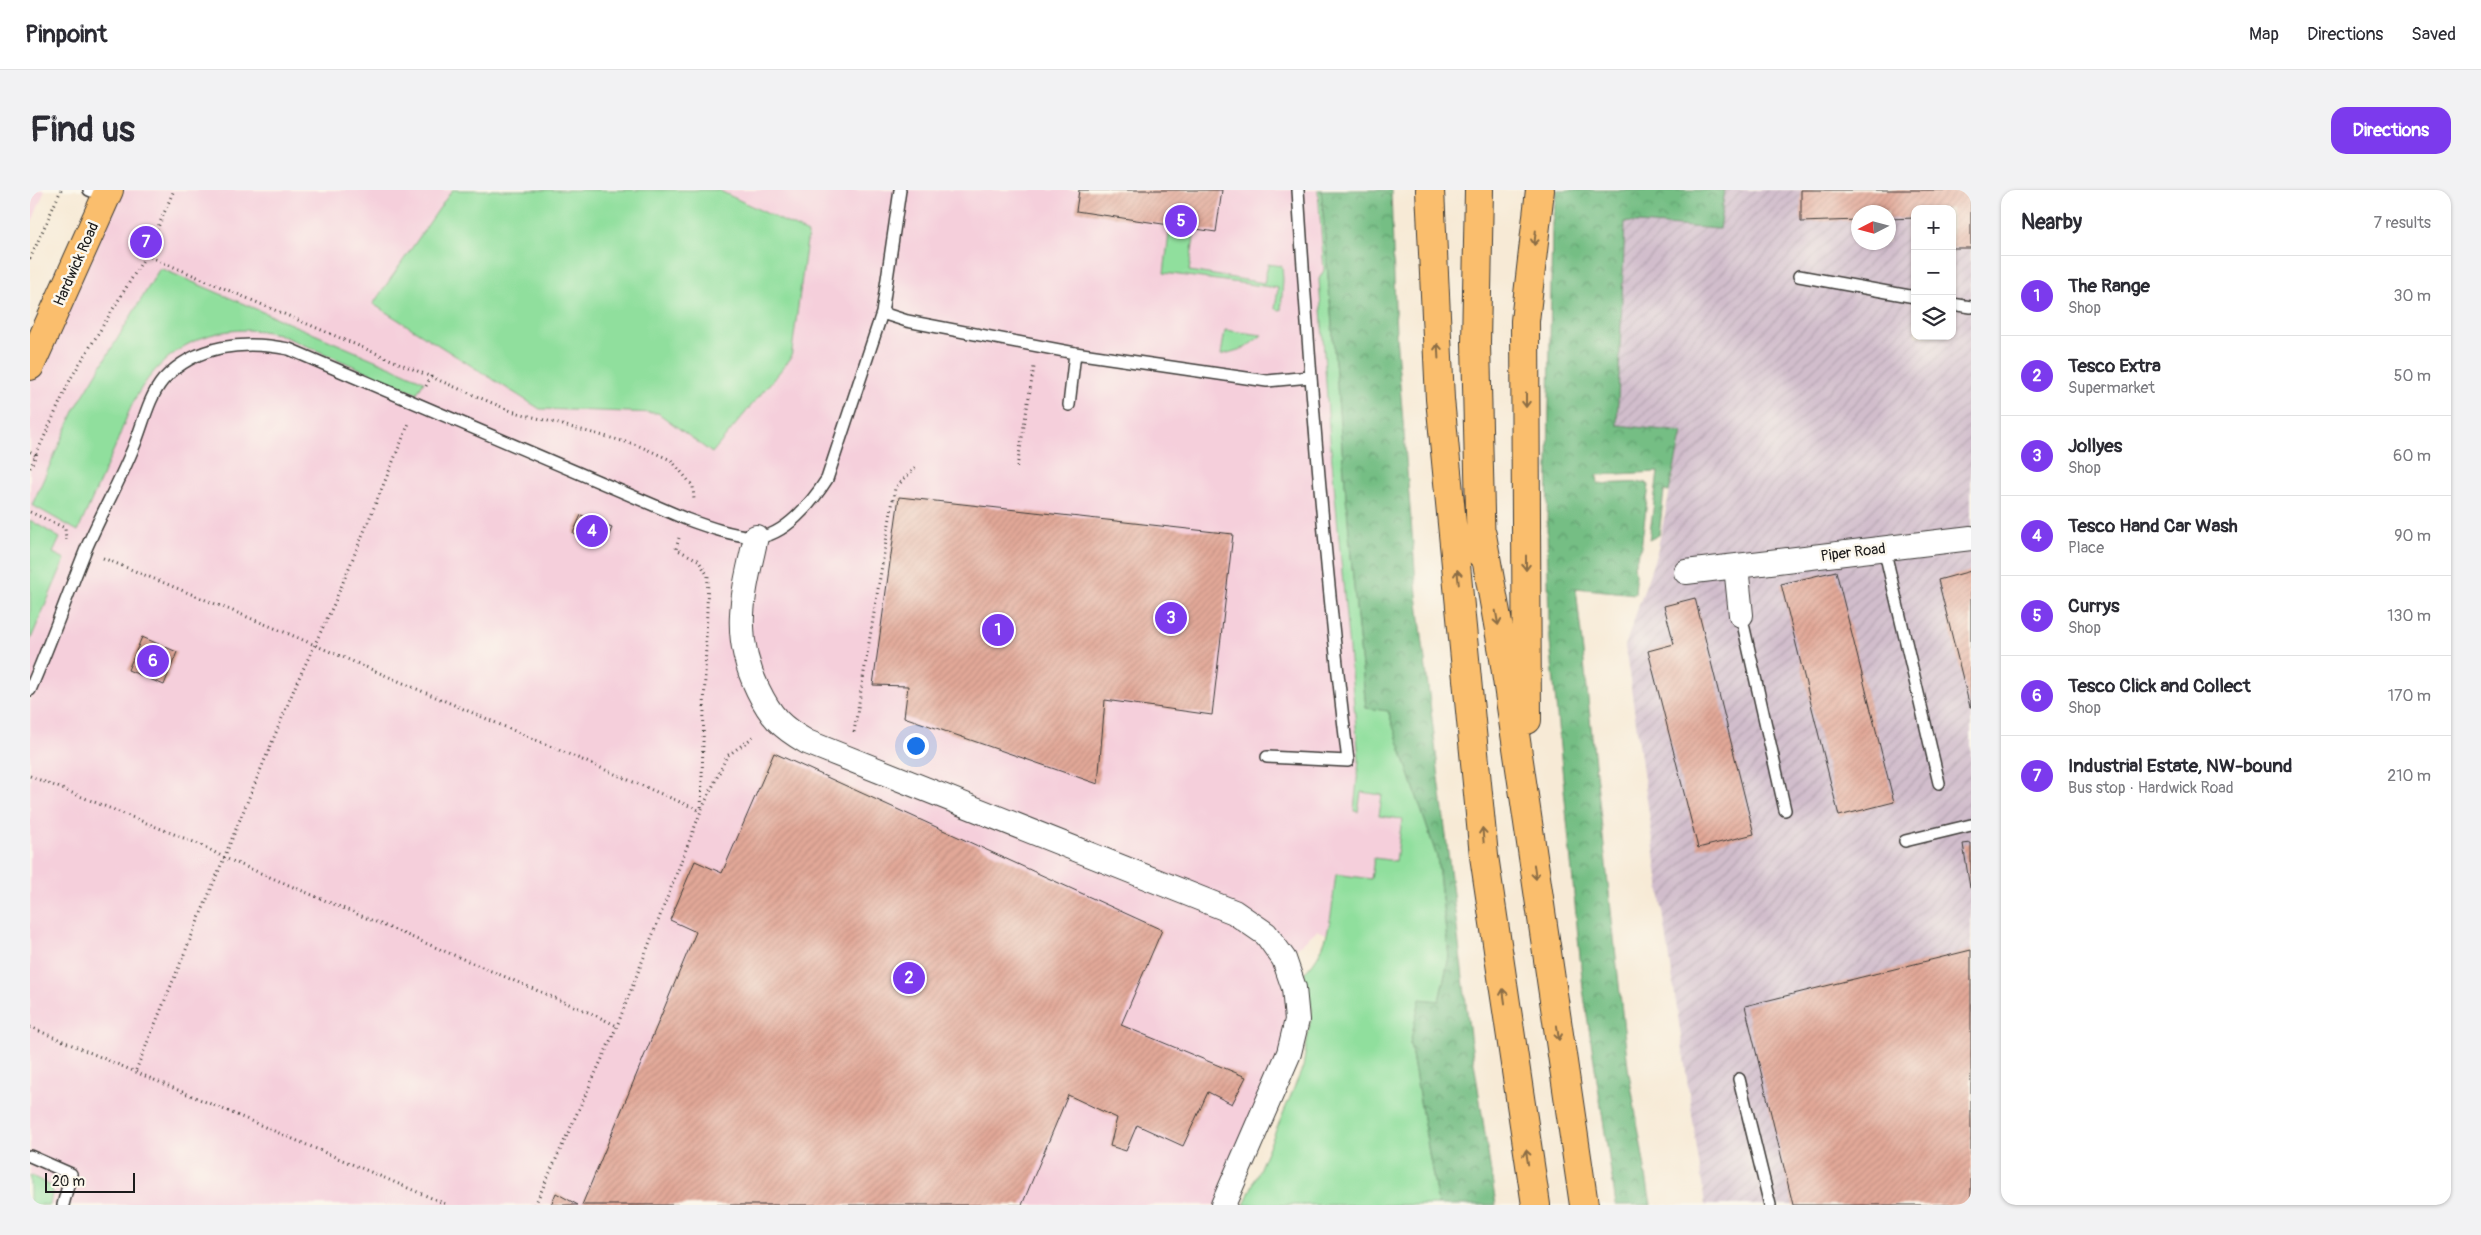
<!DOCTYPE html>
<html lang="en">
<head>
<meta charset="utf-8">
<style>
  body { margin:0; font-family:Pangolin,sans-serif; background:#f2f2f3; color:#2b2b33 }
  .controls { position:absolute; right:15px; top:15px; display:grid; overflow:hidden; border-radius:10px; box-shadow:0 1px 4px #0004 }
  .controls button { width:45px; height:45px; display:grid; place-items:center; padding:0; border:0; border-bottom:1px solid #e1e1e2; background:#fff; color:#2b2b33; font:25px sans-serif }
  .compass { position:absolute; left:1821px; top:15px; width:45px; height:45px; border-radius:50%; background:#fff; box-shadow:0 1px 4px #0004; rotate:264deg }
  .scale { position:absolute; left:15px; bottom:12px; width:90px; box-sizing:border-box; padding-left:5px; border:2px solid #1c1c1c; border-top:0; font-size:14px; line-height:18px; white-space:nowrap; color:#1c1c1c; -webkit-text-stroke:4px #fbf7ec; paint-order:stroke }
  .you { position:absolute; left:885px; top:555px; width:18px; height:18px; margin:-12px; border:4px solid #fff; border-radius:50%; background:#1a73e8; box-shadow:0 0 0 8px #1a73e833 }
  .badge { display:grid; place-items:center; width:32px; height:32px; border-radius:50%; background:#7c3aed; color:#fff; font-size:16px; font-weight:700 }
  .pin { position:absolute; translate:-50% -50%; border:2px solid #fff; box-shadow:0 1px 5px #0006 }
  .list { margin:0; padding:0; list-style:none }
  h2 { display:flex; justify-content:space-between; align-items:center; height:65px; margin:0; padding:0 20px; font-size:21px }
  h2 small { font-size:16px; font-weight:400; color:#7c7c81 }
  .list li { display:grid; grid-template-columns:32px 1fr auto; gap:15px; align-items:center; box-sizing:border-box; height:80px; padding:0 20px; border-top:1px solid #e1e1e2 }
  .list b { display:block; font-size:19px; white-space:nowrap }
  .list p { margin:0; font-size:16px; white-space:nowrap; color:#7c7c81 }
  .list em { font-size:16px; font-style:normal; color:#7c7c81 }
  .icon { flex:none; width:28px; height:28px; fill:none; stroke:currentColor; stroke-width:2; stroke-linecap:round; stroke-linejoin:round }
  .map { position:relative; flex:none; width:1941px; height:1015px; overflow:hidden; border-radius:15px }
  header { display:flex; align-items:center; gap:30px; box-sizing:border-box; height:70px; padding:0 25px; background:#fff; border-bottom:1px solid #e1e1e2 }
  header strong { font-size:24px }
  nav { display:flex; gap:28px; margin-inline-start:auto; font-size:18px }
  .intro { display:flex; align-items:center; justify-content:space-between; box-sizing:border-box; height:120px; padding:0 30px }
  h1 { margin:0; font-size:35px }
  .button { padding:12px 22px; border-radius:15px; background:#7c3aed; color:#fff; font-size:18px; font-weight:700 }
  main { display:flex; gap:30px; padding:0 30px }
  aside { flex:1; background:#fff; border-radius:15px; box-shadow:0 1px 4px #0004 }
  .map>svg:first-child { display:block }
</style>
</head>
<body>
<header>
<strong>Pinpoint</strong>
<nav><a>Map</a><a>Directions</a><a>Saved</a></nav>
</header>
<div class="intro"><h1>Find us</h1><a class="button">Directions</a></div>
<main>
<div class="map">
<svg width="1941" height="1015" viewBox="0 0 1941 1015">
  <defs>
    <pattern id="industrial-furrows" width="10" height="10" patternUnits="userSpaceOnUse" patternTransform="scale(1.25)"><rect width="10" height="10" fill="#d1bdcc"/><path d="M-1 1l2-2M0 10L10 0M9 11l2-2" fill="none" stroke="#b3a2af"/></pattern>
    <pattern id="forest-crowns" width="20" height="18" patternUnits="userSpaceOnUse" patternTransform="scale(1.25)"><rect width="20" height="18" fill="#74be84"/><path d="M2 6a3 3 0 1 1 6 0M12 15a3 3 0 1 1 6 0" fill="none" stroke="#5e9a6b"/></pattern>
    <pattern id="building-hatch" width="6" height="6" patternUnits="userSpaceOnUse" patternTransform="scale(1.25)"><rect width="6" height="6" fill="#e2a898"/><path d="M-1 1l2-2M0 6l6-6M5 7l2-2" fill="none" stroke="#c19082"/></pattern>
  </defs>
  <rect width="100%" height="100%" fill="#fbf7ec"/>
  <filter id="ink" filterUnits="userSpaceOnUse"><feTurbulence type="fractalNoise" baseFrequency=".02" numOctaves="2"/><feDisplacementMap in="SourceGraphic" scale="10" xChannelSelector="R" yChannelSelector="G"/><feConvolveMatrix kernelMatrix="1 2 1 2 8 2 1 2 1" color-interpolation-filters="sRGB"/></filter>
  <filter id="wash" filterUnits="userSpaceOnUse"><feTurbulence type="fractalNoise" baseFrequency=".0096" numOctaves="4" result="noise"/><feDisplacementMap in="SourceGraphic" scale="20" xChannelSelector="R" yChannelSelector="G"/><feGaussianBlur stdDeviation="1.12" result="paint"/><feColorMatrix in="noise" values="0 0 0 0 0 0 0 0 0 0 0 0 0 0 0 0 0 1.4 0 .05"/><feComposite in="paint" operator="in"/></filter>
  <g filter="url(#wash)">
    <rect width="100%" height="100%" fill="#f7ead6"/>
    <path fill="#f5cfdb" d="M0 0H15L0 37Z
      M79 0H1291L1321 367 1407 667 1325 756 1287 740 1254 769 1267 830 1193 1015H0V176Z"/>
    <path fill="url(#industrial-furrows)" fill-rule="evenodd" d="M1695 0H1941V1015H1675L1595 456 1627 362 1652 243 1587 236 1595 32 1689 39ZM1885 19H1922V146H1885ZM1828 22H1858V52H1828Z"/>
    <path fill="#90df9d" stroke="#567e5c" d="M422 0H688L778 43 761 168 682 263 628 223 510 219 343 114Z
      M1288 0H1291L1321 367 1336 518 1358 520 1407 667 1419 767 1409 811 1380 853 1408 1015H1214L1273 877 1282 819 1274 783C1302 757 1301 720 1306 684L1341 689 1344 668 1366 671 1372 629 1349 626 1352 605 1331 602 1328 622 1324 621 1329 570 1299 238 1289 89 1294 80Z
      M1140 36 1165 40 1159 81 1234 93 1238 74 1252 76 1253 90 1251 120 1245 119 1248 98 1134 83Z
      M130 78 394 191 387 203 248 144C193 131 144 150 112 197 100 215 93 237 85 257 73 285 60 313 48 341L2 315 45 219Z
      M1195 140 1232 145 1215 158 1191 165Z
      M0 330 30 348 23 363 35 369 0 451Z
      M0 985 23 997 20 1015H0Z"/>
    <path fill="url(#forest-crowns)" stroke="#486d50" d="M1291 0H1361L1366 145 1387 404 1440 846 1466 1015H1408L1380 853 1390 809 1409 811 1419 767 1407 667 1358 521 1336 518 1321 367Z
      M1527 0H1695L1689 39 1595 32 1587 235 1652 242 1639 302 1634 301 1629 345 1619 350 1628 282 1567 285 1568 294 1615 292 1619 295 1611 358 1604 375 1606 391 1605 404 1546 398 1598 877 1621 1015H1586L1553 799 1519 441 1517 334 1522 33Z"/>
    <g id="blocks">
      <path fill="url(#building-hatch)" d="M1049 0H1192L1186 42 1046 21Z
        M1771 0H1941V58H1922V19H1885V28L1858 29V22H1828V30L1771 32Z
        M869 307 1203 344 1182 525 1075 510 1068 594 874 527 878 496 843 495Z
        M551 325 582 338 574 356 543 343Z
        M1806 381 1864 612 1809 626 1751 394Z
        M1941 381V517H1940L1908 390Z
        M1665 408 1724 644 1668 658 1618 461 1644 454 1634 416Z
        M112 447 147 462 134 495 98 480Z
        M744 563 1132 740 1091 835 1216 887 1202 914 1178 902 1153 956 1107 935 1096 961 1080 956 1087 928 1038 905 992 1015H552L666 742 640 730 665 671 692 683Z
        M1941 653V698H1940L1933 654Z
        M1941 760V1015H1763L1715 816Z
        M526 1003 548 1015H521Z"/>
    </g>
  </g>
  <g filter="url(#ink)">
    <use href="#blocks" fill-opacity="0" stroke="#3d3b38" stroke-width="1"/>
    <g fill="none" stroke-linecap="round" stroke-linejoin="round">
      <g stroke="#3d3b38" stroke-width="14">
        <path id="lane" d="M59 0 76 7
          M1769 86 1885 107
          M1922 114 1941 117
          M852 123 877 131 1045 163 1237 191 1280 187
          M1039 215 1045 163
          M1854 358 1909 593
          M1711 425 1755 620
          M0 500C20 454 37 406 56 359 71 324 90 291 104 256 113 235 118 208 133 190 166 154 215 150 259 159L656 329C678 337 701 345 724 347 753 349 783 311 797 289L852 123 870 0
          M1237 567 1318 571C1295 381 1280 191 1268 0
          M1875 651 1941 635
          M1709 889 1740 1015
          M0 966 41 984 33 1015"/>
      </g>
      <g stroke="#3d3b38" stroke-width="26">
        <path id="street" d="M726 347C713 405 701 444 728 500 741 527 751 537 777 552L1204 722 1236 744 1254 769 1264 798 1267 830 1259 863 1193 1015
          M1706 376 1711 425
          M1656 382 1941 348"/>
      </g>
      <g stroke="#3d3b38" stroke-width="30">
        <path id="primary" d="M0 176 79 0"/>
      </g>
      <g stroke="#3d3b38" stroke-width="30">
        <path id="highway" d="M1400 0 1410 209 1454 666 1506 1015
          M1449 0 1446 153 1451 364
          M1452 345 1473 462 1554 1015
          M1497 530 1495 131 1510 0"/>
      </g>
      <path stroke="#3d3b38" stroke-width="3" stroke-dasharray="1 4" stroke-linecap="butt" d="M116 65 481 221 607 255 641 270 663 296 664 310
        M0 69 31 0
        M396 196 402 185
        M0 262 5 265
        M987 277 1004 177
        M0 278 41 188 116 65 144 0
        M0 322 35 338 36 350
        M649 348 646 359 668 370 678 386 671 621
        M73 368 259 444 671 621
        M824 542 865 298 886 277
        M0 586 171 655 195 668 565 825 587 836
        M0 837 418 1015
        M106 880 267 492 304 414 379 233
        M505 1015 587 836 671 621 697 566 726 545"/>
      <use href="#lane" stroke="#fff" stroke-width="11"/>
      <use href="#street" stroke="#fff" stroke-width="24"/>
      <use href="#primary" stroke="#fabe6d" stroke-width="28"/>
      <use href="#highway" stroke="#fabe6d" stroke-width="28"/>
    </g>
    <defs><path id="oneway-shaft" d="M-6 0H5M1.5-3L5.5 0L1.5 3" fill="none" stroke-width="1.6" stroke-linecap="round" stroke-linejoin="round" transform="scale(1.25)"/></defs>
    <g stroke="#8b6d44">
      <use href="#oneway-shaft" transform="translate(1505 48) rotate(96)"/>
      <use href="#oneway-shaft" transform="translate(1408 161) rotate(-93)"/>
      <use href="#oneway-shaft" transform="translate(1496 210) rotate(90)"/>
      <use href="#oneway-shaft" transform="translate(1496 373) rotate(90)"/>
      <use href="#oneway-shaft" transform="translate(1428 387) rotate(-96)"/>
      <use href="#oneway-shaft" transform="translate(1467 428) rotate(80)"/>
      <use href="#oneway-shaft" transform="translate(1453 645) rotate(-95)"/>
      <use href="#oneway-shaft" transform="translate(1505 682) rotate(82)"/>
      <use href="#oneway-shaft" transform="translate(1474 806) rotate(-98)"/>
      <use href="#oneway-shaft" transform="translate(1528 843) rotate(82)"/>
      <use href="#oneway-shaft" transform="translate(1497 967) rotate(-99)"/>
    </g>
  </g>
  <g text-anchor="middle" stroke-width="5" stroke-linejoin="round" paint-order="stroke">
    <g font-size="15" fill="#1c1c1c" stroke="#fbf7ec">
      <text transform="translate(46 74) rotate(-66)" y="5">Hardwick Road</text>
      <text transform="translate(1823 362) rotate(-7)" y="5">Piper Road</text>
    </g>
  </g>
</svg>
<div class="controls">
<button>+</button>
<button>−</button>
<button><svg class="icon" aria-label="layers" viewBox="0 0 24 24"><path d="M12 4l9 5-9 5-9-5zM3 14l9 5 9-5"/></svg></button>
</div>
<svg class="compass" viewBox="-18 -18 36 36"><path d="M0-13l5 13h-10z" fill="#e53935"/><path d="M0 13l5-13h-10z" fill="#7c7c81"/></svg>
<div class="scale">20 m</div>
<div class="you"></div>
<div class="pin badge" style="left:968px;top:440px">1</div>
<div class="pin badge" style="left:879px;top:788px">2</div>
<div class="pin badge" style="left:1141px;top:428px">3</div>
<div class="pin badge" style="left:562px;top:341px">4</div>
<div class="pin badge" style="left:1151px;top:31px">5</div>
<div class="pin badge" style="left:123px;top:471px">6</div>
<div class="pin badge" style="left:116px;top:52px">7</div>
</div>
<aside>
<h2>Nearby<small>7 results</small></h2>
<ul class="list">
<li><span class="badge">1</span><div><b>The Range</b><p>Shop</p></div><em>30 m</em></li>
<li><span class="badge">2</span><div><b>Tesco Extra</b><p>Supermarket</p></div><em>50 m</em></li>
<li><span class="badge">3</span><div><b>Jollyes</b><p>Shop</p></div><em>60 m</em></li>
<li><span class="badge">4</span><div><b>Tesco Hand Car Wash</b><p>Place</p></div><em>90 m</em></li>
<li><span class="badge">5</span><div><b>Currys</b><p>Shop</p></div><em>130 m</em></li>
<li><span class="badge">6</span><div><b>Tesco Click and Collect</b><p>Shop</p></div><em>170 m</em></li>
<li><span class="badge">7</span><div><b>Industrial Estate, NW-bound</b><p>Bus stop · Hardwick Road</p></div><em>210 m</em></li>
</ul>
</aside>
</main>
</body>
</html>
